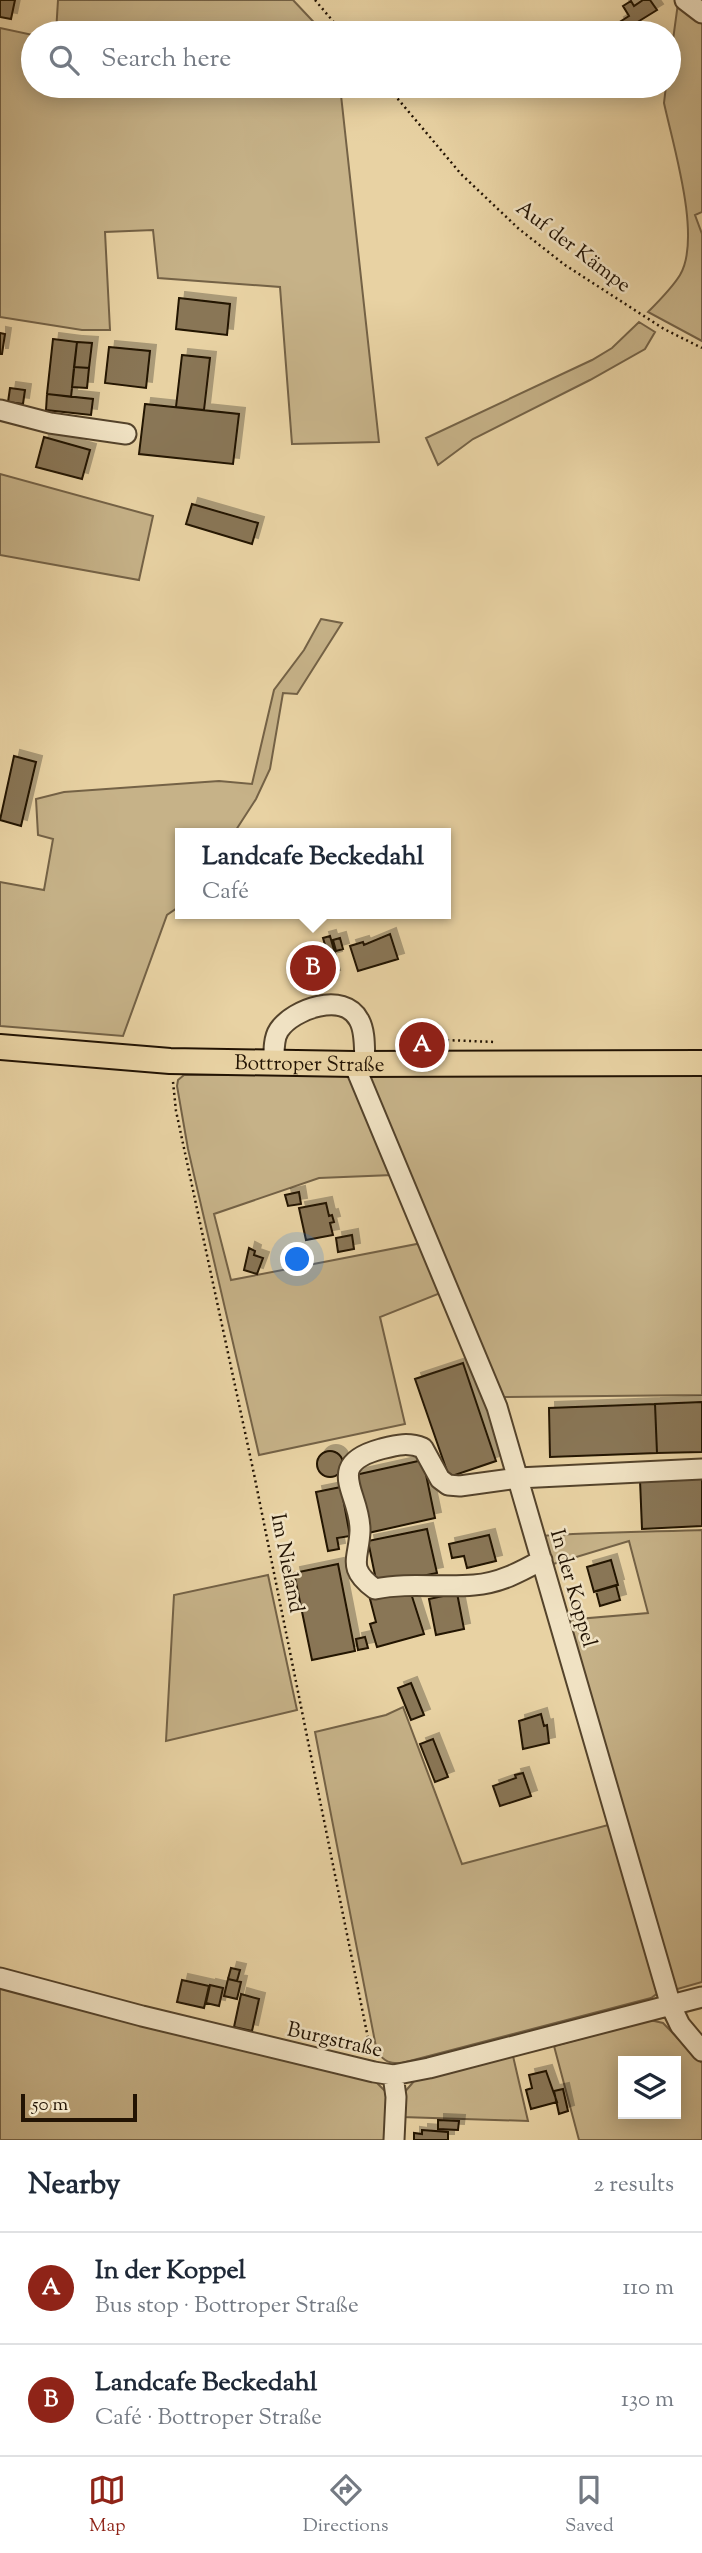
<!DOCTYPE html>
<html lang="en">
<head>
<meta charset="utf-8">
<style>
  body { margin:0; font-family:"Sorts Mill Goudy",serif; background:#f2f2f3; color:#1f2937 }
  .controls { position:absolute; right:21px; bottom:21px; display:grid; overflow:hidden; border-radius:0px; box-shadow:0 4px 18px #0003 }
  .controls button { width:63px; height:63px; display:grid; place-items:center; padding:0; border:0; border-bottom:2px solid #e0e1e3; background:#fff; color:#1f2937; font:35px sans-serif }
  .scale { position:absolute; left:21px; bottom:18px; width:116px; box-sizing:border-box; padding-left:7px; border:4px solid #221303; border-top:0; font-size:19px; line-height:24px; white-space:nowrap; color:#221303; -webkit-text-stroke:5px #f0e2c3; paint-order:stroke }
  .you { position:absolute; left:298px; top:1260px; width:24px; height:24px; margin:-18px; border:5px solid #fff; border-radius:50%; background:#1a73e8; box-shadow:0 0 0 10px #1a73e833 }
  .badge { display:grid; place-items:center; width:46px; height:46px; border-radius:50%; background:#8f2418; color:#fff; font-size:23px; font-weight:700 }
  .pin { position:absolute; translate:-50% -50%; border:4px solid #fff; box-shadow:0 2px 7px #0006 }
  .popup { position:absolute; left:175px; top:828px; width:276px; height:91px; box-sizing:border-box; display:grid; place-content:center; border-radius:0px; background:#fff; filter:drop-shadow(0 2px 5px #0005); font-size:23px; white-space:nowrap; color:#747a83 }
  .popup b { font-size:26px; color:#1f2937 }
  .popup::after { content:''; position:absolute; left:50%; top:100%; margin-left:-14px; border:14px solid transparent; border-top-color:#fff }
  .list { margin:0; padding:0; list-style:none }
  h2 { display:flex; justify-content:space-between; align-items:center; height:91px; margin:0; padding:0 28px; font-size:30px }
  h2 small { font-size:23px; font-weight:400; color:#747a83 }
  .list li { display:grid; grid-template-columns:46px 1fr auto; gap:21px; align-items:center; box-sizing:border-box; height:112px; padding:0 28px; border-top:2px solid #e0e1e3 }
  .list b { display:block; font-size:26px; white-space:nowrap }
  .list p { margin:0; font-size:23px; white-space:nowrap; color:#747a83 }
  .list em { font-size:23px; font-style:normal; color:#747a83 }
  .icon { flex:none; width:38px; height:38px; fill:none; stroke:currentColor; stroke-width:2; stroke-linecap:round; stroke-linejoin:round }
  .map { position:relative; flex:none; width:702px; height:2140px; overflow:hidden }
  .search { position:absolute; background:#fff; box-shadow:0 4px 18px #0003; left:21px; right:21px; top:21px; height:77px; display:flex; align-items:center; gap:18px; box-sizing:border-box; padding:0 24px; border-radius:38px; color:#747a83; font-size:26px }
  .sheet { height:315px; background:#fff }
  nav { display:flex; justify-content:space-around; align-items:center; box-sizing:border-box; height:98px; border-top:2px solid #e0e1e3; background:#fff; font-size:19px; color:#747a83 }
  nav a { display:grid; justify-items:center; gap:4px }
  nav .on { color:#8f2418 }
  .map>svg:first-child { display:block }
</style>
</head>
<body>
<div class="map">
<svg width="702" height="2140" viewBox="0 0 702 2140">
  <defs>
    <filter id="shadow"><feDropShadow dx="6" dy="-6" stdDeviation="0" flood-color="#0004"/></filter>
  </defs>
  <rect width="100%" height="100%" fill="#e8d2a3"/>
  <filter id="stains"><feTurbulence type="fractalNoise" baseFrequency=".00286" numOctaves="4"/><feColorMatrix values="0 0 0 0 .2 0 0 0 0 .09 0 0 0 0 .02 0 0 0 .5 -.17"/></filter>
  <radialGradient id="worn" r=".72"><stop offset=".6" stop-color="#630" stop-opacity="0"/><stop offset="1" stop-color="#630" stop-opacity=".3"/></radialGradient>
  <path fill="#c6b288" stroke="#746246" stroke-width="2" fill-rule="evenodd" d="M58 0H293L324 33H56Z
    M678 3 702 21V212L695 215 702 234V341L648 312C659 301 672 288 680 275 702 238 673 145 664 103L666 86H669V69Z
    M0 28 33 35V86H340L379 442 292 444 280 287 158 278 153 230 105 232 110 330H82L0 317Z
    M639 322 655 332 645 349 590 380 473 439 438 465 426 438 592 360 612 348Z
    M0 474 153 516 139 580 0 555Z
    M321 619 342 623 297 694 283 693 270 769 256 799 234 833H180V906L167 915 123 1036 0 1026V882L44 890 53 839 38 835 36 799 64 792 219 781 252 784 274 690 304 650Z
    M702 1074V1395L501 1397 370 1080 372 1075Z
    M184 1075H345L350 1078 392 1175 319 1178 214 1214 231 1280 422 1243 443 1292 380 1317 405 1424 259 1455 188 1149 177 1086 178 1080Z
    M702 1530V1982L674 1990 566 1620 648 1613 629 1541 550 1565 541 1536C595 1532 648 1532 702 1530Z
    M268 1575 297 1710 166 1741 174 1595Z
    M403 1707 462 1864 612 1824 658 1993 651 1998 402 2063C390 2064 385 2062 377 2052L315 1732 386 1715Z
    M0 1987 375 2081 387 2093 389 2140H0Z
    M650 2020 663 2023 702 2063V2140H579L554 2046ZM623 2061H676V2114H623Z
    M513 2056 528 2121 402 2117 403 2094 415 2080Z"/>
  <path fill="#897656" stroke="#221303" stroke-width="2" filter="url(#shadow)" d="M0 0H15L11 19 0 17Z
    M643 0H650L657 10 623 31 618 23 629 16 623 6 631 1 634 6Z
    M179 298 230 304 227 335 176 329Z
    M0 333 5 334 2 354H0Z
    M53 339 77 342 71 397 47 394Z
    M77 342 92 343 89 368 74 367Z
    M109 347 150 351 146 388 105 383Z
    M182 355 210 358 204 410 176 407Z
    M74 367 89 368 87 388 72 387Z
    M10 388 25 390 23 404 8 402Z
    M47 394 93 399 91 415 46 410Z
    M145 404 239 414 233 464 139 454Z
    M44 437 90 450 82 479 36 467Z
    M192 504 258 523 252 544 186 524Z
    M14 756 36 762 21 826 0 820Z
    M390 934 398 959 358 971 350 946 363 942 364 945Z
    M330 936 336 957 329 959 323 938Z
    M340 938 343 949 336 951 333 940Z
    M326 950 334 976 302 986 301 981 297 982 292 965 296 964 294 959Z
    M299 1192 301 1204 288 1206 285 1195Z
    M326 1203 329 1216 332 1215 334 1222 330 1223 333 1235 306 1240 299 1208Z
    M352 1235 354 1249 338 1252 336 1238Z
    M249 1248 255 1251 254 1255 263 1258 257 1274 244 1270Z
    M463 1363 496 1461 449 1477 415 1379Z
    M702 1402V1452L657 1453 655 1404Z
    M655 1404 657 1453 550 1457 549 1408Z
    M317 1464a13 13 0 1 1 26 0a13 13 0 1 1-26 0Z
    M423 1460 435 1518 368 1533 355 1475Z
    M702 1477V1526L642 1529 640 1480Z
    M341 1487 350 1536 337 1538 339 1549 328 1551 316 1492Z
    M427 1529 437 1573 377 1585 368 1541Z
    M489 1535 496 1561 467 1568 464 1556 452 1558 449 1544Z
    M611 1560 618 1585 594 1592 587 1567Z
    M338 1564 355 1651 312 1660 294 1573Z
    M616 1585 620 1600 600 1606 596 1591Z
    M409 1587 424 1634 377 1647 370 1624 376 1622 370 1599Z
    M457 1593 464 1629 436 1635 429 1599Z
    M365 1637 368 1648 358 1650 356 1639Z
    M411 1683 424 1715 411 1720 398 1688Z
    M541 1714 544 1726 547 1725 549 1743 523 1749 519 1721Z
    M433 1739 448 1777 435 1782 420 1744Z
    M523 1773 531 1796 500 1806 493 1786 516 1778 515 1775Z
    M231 1968 240 1970 237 1981 228 1979Z
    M228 1979 241 1982 237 1999 224 1996Z
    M182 1980 209 1986 204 2008 177 2002Z
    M210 1985 223 1988 219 2006 206 2003Z
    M241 1994 259 1999 252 2031 234 2027Z
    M546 2071 557 2102 531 2109 526 2090 532 2088 529 2075Z
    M563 2089 568 2111 559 2114 554 2091Z
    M438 2120 459 2121 458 2130 438 2129Z
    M422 2130 448 2132V2140H414V2133L422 2134Z"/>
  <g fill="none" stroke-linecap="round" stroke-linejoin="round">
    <g stroke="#54432b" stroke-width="23">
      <path id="minor" d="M685 0 702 13
        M0 410 50 423 126 434
        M274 1063C274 1053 273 1039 279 1030 293 1009 344 991 359 1020 366 1032 364 1051 365 1064
        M354 1064 497 1407 671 2006 680 2025 702 2051
        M542 1560C520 1572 500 1583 474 1585 441 1588 408 1582 375 1589 346 1568 359 1559 360 1531 361 1493 322 1465 381 1449 397 1445 408 1442 423 1448L440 1479 448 1485 460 1486 518 1478 702 1469
        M0 1978 142 2016 374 2072 393 2075 429 2068 702 1997
        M393 2075 396 2097 394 2140"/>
    </g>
    <g stroke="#221303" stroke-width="28">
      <g id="major">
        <path id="s1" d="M0 1047 170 1061 354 1064 702 1063"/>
      </g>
    </g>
    <path stroke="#221303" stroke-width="2.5" stroke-dasharray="2 3.5" stroke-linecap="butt" d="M315 0 343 33
      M387 86 461 174 519 229 565 265 664 329 702 348
      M398 1043 419 1039 496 1042
      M173 1082 176 1111 254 1474 371 2053"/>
    <use href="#minor" stroke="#f0e2c3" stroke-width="19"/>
    <use href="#major" stroke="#e8d2a3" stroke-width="24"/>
  </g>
  <g text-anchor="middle" stroke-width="5" stroke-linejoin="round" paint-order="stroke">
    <g font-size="21" fill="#221303" stroke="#f0e2c3">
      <text transform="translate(574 246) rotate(37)" y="7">Auf der Kämpe</text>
      <text dy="7" stroke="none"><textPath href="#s1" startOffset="310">Bottroper Straße</textPath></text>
      <text transform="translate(288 1563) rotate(79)" y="7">Im Nieland</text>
      <text transform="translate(574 1588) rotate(74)" y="7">In der Koppel</text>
      <text transform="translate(335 2039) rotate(13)" y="7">Burgstraße</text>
    </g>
  </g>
  <rect width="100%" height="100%" filter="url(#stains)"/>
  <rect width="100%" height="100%" fill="url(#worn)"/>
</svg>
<div class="controls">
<button><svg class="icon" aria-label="layers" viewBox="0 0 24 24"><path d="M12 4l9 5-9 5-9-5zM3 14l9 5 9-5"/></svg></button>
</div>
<div class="scale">50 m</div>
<div class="you"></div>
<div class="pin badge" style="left:422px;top:1045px">A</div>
<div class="pin badge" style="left:313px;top:968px">B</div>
<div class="popup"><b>Landcafe Beckedahl</b>Café</div>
<div class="search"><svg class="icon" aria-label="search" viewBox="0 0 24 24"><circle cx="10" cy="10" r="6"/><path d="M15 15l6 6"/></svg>Search here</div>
</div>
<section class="sheet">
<h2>Nearby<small>2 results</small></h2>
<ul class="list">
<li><span class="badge">A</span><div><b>In der Koppel</b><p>Bus stop · Bottroper Straße</p></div><em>110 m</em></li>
<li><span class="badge">B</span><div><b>Landcafe Beckedahl</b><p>Café · Bottroper Straße</p></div><em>130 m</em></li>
</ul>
</section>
<nav>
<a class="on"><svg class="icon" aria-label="map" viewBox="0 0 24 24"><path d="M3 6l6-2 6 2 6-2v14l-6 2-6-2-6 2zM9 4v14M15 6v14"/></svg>Map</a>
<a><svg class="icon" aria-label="directions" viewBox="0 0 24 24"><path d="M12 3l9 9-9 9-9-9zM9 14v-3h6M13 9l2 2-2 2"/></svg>Directions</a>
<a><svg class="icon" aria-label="saved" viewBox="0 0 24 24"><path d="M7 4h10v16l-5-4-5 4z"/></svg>Saved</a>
</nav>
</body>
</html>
